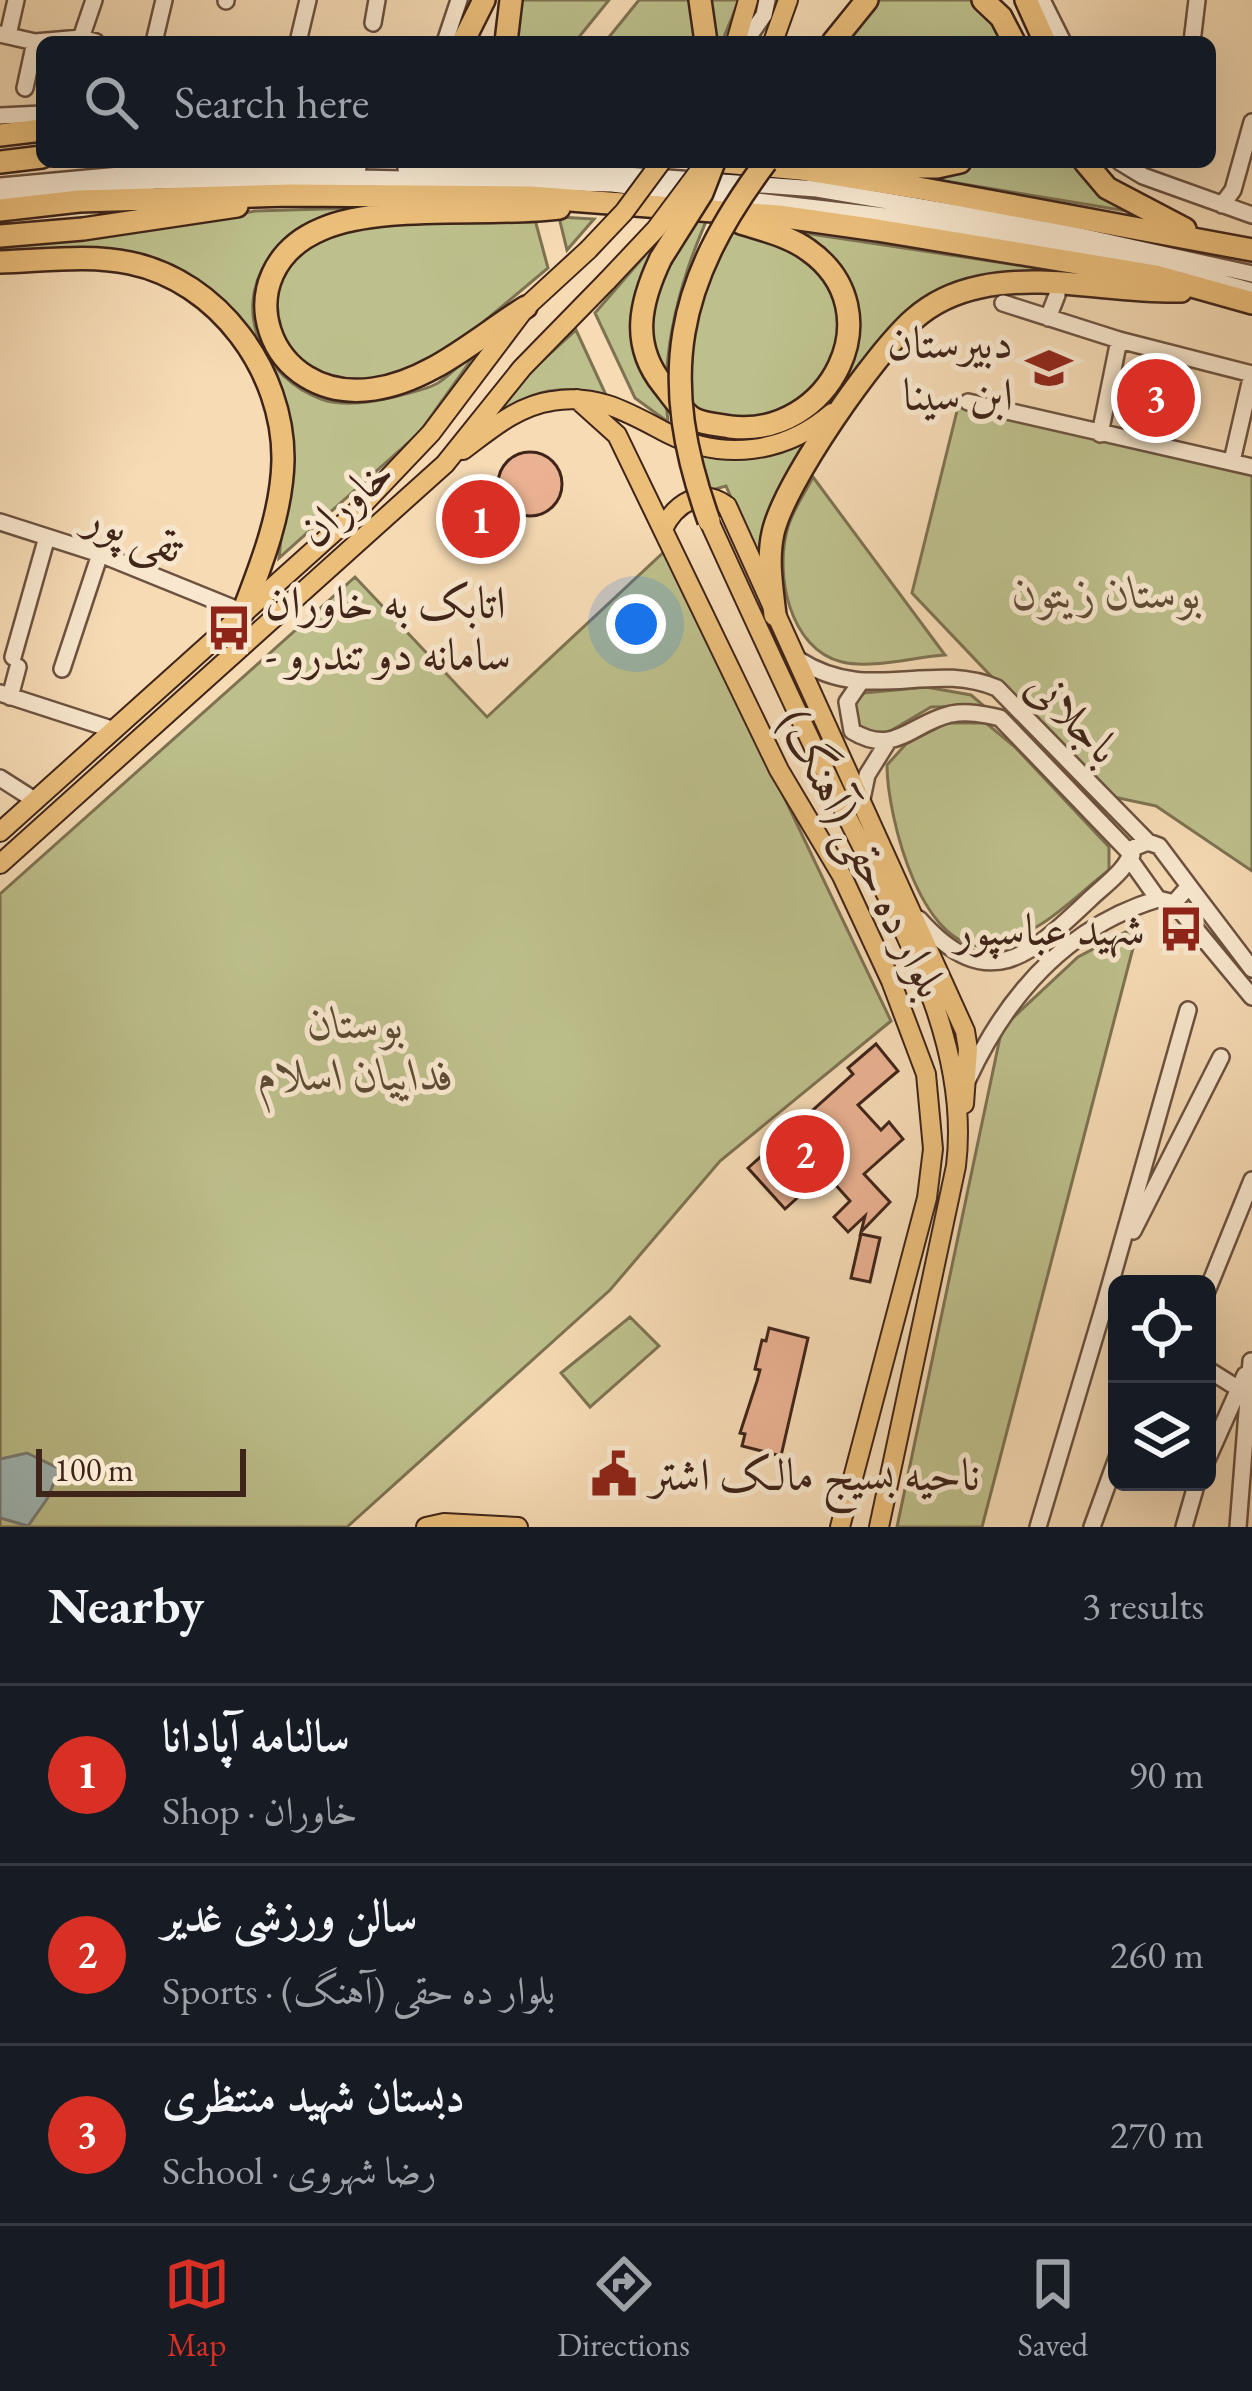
<!DOCTYPE html>
<html lang="en">
<head>
<meta charset="utf-8">
<style>
  body { margin:0; font-family:"EB Garamond",Amiri,serif; background:#242831; color:#f1f3f6 }
  .controls { position:absolute; right:36px; bottom:36px; display:grid; overflow:hidden; border-radius:18px; box-shadow:0 12px 48px #0002 }
  .controls button { width:108px; height:108px; display:grid; place-items:center; padding:0; border:0; border-bottom:3px solid #363941; background:#171b24; color:#f1f3f6; font:60px sans-serif }
  .scale { position:absolute; left:36px; bottom:30px; width:210px; box-sizing:border-box; padding-left:12px; border:6px solid #3f2419; border-top:0; font-size:33px; line-height:42px; white-space:nowrap; color:#3f2419; -webkit-text-stroke:9px #f9e8cf; paint-order:stroke }
  .you { position:absolute; left:636px; top:624px; width:42px; height:42px; margin:-30px; border:9px solid #fff; border-radius:50%; background:#1a73e8; box-shadow:0 0 0 18px #1a73e833 }
  .badge { display:grid; place-items:center; width:78px; height:78px; border-radius:50%; background:#d93025; color:#fff; font-size:39px; font-weight:700 }
  .pin { position:absolute; translate:-50% -50%; border:6px solid #fff; box-shadow:0 3px 12px #0006 }
  .list { margin:0; padding:0; list-style:none }
  h2 { display:flex; justify-content:space-between; align-items:center; height:156px; margin:0; padding:0 48px; font-size:51px }
  h2 small { font-size:39px; font-weight:400; color:#9ea1a6 }
  .list li { display:grid; grid-template-columns:78px 1fr auto; gap:36px; align-items:center; box-sizing:border-box; height:180px; padding:0 48px; border-top:3px solid #363941 }
  .list b { display:block; font-size:45px; white-space:nowrap }
  .list p { margin:0; font-size:39px; white-space:nowrap; color:#9ea1a6 }
  .list em { font-size:39px; font-style:normal; color:#9ea1a6 }
  .icon { flex:none; width:66px; height:66px; fill:none; stroke:currentColor; stroke-width:2; stroke-linecap:round; stroke-linejoin:round }
  .map { position:relative; flex:none; width:1252px; height:1527px; overflow:hidden }
  .search { position:absolute; background:#171b24; box-shadow:0 12px 48px #0002; left:36px; right:36px; top:36px; height:132px; display:flex; align-items:center; gap:30px; box-sizing:border-box; padding:0 42px; border-radius:18px; color:#9ea1a6; font-size:45px }
  .sheet { height:696px; background:#171b24 }
  nav { display:flex; justify-content:space-around; align-items:center; box-sizing:border-box; height:168px; border-top:3px solid #363941; background:#171b24; font-size:33px; color:#9ea1a6 }
  nav a { display:grid; justify-items:center; gap:6px }
  nav .on { color:#d93025 }
  .map>svg:first-child { display:block }
</style>
</head>
<body>
<div class="map">
<svg width="1252" height="1527" viewBox="0 0 1252 1527">
  <rect width="100%" height="100%" fill="#f6dbb5"/>
  <filter id="stains"><feTurbulence type="fractalNoise" baseFrequency=".00167" numOctaves="4"/><feColorMatrix values="0 0 0 0 .2 0 0 0 0 .09 0 0 0 0 .02 0 0 0 .5 -.17"/></filter>
  <radialGradient id="worn" r=".72"><stop offset=".6" stop-color="#630" stop-opacity="0"/><stop offset="1" stop-color="#630" stop-opacity=".3"/></radialGradient>
  <path fill="#bdc08c" stroke="#7e7252" stroke-width="3" d="M517 0H609L575 42H512Z
    M639 0H695L702 42H605Z
    M707 0H739L722 42H713Z
    M878 0H971L983 7 1008 42H840L859 15Z
    M727 162H733C698 235 669 302 666 384L648 348 649 300Z
    M975 162H1075C1097 196 1117 208 1157 216L866 168 953 170Z
    M692 201 637 300 666 401 668 422 635 398 595 313Z
    M429 206C390 209 338 207 302 226 288 233 278 246 269 258 231 312 264 378 321 399 341 406 364 403 385 399 401 395 424 391 438 383 455 372 470 353 486 339L419 433 279 558 289 461 286 411 192 281 0 256V242L183 224 255 211Z
    M534 216 548 268 462 340 412 372 346 386 288 355C284 342 276 325 275 311 272 273 306 241 340 230 387 215 481 219 534 216Z
    M559 217 594 219 567 250Z
    M733 225 813 260 838 306 840 347 804 403 743 421 689 410 688 369 698 303Z
    M771 228 1156 286 953 287C919 321 834 416 794 431 761 444 726 443 693 434L691 423 718 431 826 398 847 295Z
    M576 330 606 395C546 379 515 398 473 438L531 371Z
    M958 407 1252 474V871L1156 806 1104 795 912 593Z
    M829 423 763 571 726 486 708 491 696 450C753 459 783 461 829 423Z
    M813 477 945 655C914 657 872 669 842 662 789 649 774 573 788 527 793 510 805 493 813 477Z
    M666 550 891 1021 720 1161 610 1290 347 1527H0V894L355 577 487 717Z
    M926 687 971 695 984 706 931 707 887 733 857 734 853 704 864 693Z
    M947 723H986L1015 747 1109 847V870C1073 898 1040 935 994 945 922 961 887 815 887 765L906 744Z
    M1139 925 982 1527H897L1002 1028 1078 957Z
    M630 1317 659 1346 590 1407 561 1373Z"/>
  <path fill="#a0b9b7" stroke="#797d78" stroke-width="3" d="M27 1453 60 1469 47 1499 28 1526 0 1518V1459Z"/>
  <path fill="#eab192" stroke="#3f2419" stroke-width="3" d="M498 484a32 32 0 1 1 64 0a32 32 0 1 1-64 0Z
    M876 1044 898 1071 858 1105 881 1130 889 1122 903 1139 864 1174 890 1202 861 1232 865 1216 848 1232 834 1217 850 1201 825 1173 785 1209 748 1168 853 1074 848 1068Z
    M861 1234 880 1238 870 1282 851 1278Z
    M769 1328 808 1338 781 1456 742 1446 745 1434 740 1433 757 1381 760 1370 755 1369 762 1340 766 1341Z"/>
  <g fill="none" stroke-linecap="round" stroke-linejoin="round">
    <g stroke="#6d5240" stroke-width="20">
      <path id="minor" d="M1042 0 1063 42
        M226 1V0
        M373 23 377 0
        M0 34 35 42 81 38 96 42
        M8 35 16 0
        M81 38 94 0
        M154 42 164 0
        M298 42 308 0
        M445 42 459 0
        M745 42 764 15 767 0
        M1192 42 1197 0
        M25 88 35 42
        M0 116 42 114
        M1120 162 1143 176 1252 215
        M406 169 557 170 817 189 1040 227 1252 274
        M0 186 207 167 358 168
        M0 196 156 181 361 178 612 184 894 217 1115 253 1252 291
        M1222 205 1233 190 1252 122
        M1003 303 1119 340 1252 374
        M1048 318 1057 295
        M968 402 1252 467
        M1100 434 1119 340
        M1232 461 1252 374
        M0 522 100 554 243 612
        M13 657 47 537
        M799 660C869 705 930 660 997 688L1148 842
        M62 669 100 554
        M860 683 847 702 852 731C895 757 911 723 951 714 968 711 983 714 1000 718L1132 855
        M0 693 111 729
        M10 697 18 667
        M0 778 36 801
        M862 799 867 775 887 743
        M1189 886 1252 969
        M1174 903 1252 997
        M919 919C988 996 1029 957 1091 898 1107 883 1128 869 1133 848L1148 842 1159 846 1189 886 1174 903 1158 899 1131 861
        M968 1079C1007 995 1066 927 1158 899
        M1133 1231 1221 1057
        M1207 1291 1252 1180
        M1117 1314 1104 1306 1188 1010
        M1207 1369 1239 1389
        M1207 1460 1245 1375
        M1038 1527 1104 1306
        M1092 1527 1117 1458
        M1184 1527 1197 1482
        M1238 1527 1251 1361"/>
    </g>
    <g stroke="#3f2419" stroke-width="22">
      <path id="major" d="M736 42 748 0
        M773 42 788 0
        M577 399 617 435 779 770 842 876 891 981 926 1074 933 1149 927 1198 840 1527
        M463 450C490 430 517 406 552 401 597 393 629 413 667 433 724 462 785 453 832 413
        M709 521C751 613 793 704 837 796 891 909 972 1035 956 1166L879 1527
        M663 529C675 504 701 486 727 506L965 1031 968 1049 964 1104
        M0 832 353 515 431 433 526 307 588 250
        M0 864 445 464 522 368 607 281
        M426 1527 444 1523 518 1527"/>
    </g>
    <g stroke="#3f2419" stroke-width="26">
      <path id="highway" d="M700 0 706 42
        M983 0 1001 17 1014 42
        M1026 0 1045 42
        M463 42 484 0
        M506 42 511 0
        M833 42 867 0
        M0 135 42 130
        M0 162 42 157
        M723 162 800 169 924 189 1252 250
        M1085 162 1107 188 1185 229
        M835 167H937L960 162
        M0 210 79 201 290 195 531 197 778 216 877 230 1156 276 1252 303
        M0 236 83 229 237 206
        M661 258C640 302 630 344 663 385 671 395 683 413 694 419 703 424 720 425 730 427 830 439 895 311 808 250 789 236 763 230 741 223
        M0 262C42 261 88 254 130 263 218 281 284 371 283 460 282 512 262 563 243 612
        M526 307C479 336 431 381 374 389 266 405 222 271 322 229 383 203 491 217 559 208
        M775 615C772 588 767 560 773 533 784 483 875 353 914 319 932 303 956 292 980 287 1046 273 1114 293 1181 291"/>
    </g>
    <use href="#minor" stroke="#f9e8cf" stroke-width="15"/>
    <use href="#major" stroke="#ebbe7a" stroke-width="18"/>
    <use href="#highway" stroke="#ebbe7a" stroke-width="21"/>
    <g stroke="#3f2419" stroke-width="22" stroke-linecap="butt">
      <path id="major-bridge" d="M588 250 624 212 661 162
        M607 281 656 229 706 162"/>
    </g>
    <g stroke="#3f2419" stroke-width="26" stroke-linecap="butt">
      <path id="highway-bridge" d="M661 258 702 193 714 162
        M709 521C657 377 675 283 766 162"/>
    </g>
    <use href="#major-bridge" stroke="#ebbe7a" stroke-width="18"/>
    <use href="#highway-bridge" stroke="#ebbe7a" stroke-width="21"/>
  </g>
  <defs>
    <g id="school-bare" transform="scale(3.6)"><path d="M0-5L7-2L0 1L-7-2ZM-4 1L0 2.5L4 1V4Q0 6-4 4Z" fill="#8f2418" stroke="#f9e8cf" stroke-width="2.5" paint-order="stroke"/></g>
    <g id="bus-bare" transform="scale(3.6)"><path d="M-5-6H5V4H4V6H2V4H-2V6H-4V4H-5ZM-3.5-4V0h7V-4ZM-3.5 1.2v1.5H-2V1.2ZM2 1.2v1.5H3.5V1.2Z" fill="#8f2418" stroke="#f9e8cf" stroke-width="2.5" paint-order="stroke"/></g>
    <g id="civic-bare" transform="scale(3.6)"><path d="M-.6-6.5H3V-4.5H.6V-3L4-1V1h2V6H-6V1h2V-1L-.6-3ZM-1.2 2.5V6h2.4V2.5Z" fill="#8f2418" stroke="#f9e8cf" stroke-width="2.5" paint-order="stroke"/></g>
  </defs>
  <g fill-rule="evenodd">
    <use href="#school-bare" x="1049" y="368"/>
    <use href="#bus-bare" x="229" y="628"/>
    <use href="#bus-bare" x="1181" y="929"/>
    <use href="#civic-bare" x="614" y="1474"/>
  </g>
  <g text-anchor="middle" stroke-width="10" stroke-linejoin="round" paint-order="stroke">
    <g font-size="45" fill="#3f2419" stroke="#f9e8cf" text-anchor="end">
      <text x="1013" y="358">دبیرستان<tspan x="1013" dy="52">ابن سینا</tspan></text>
      <text x="265" y="618" text-anchor="start">اتابک به خاوران<tspan x="265" dy="52">- سامانه دو تندرو</tspan></text>
      <text x="1145" y="945">شهید عباسپور</text>
      <text x="650" y="1490" text-anchor="start">ناحیه بسیج مالک اشتر</text>
    </g>
    <g font-size="45" fill="#3f2419" stroke="#f9e8cf">
      <text transform="translate(345 501) rotate(-42)" y="16">خاوران</text>
      <text transform="translate(135 531) rotate(21)" y="16">تقی پور</text>
      <text transform="translate(1074 716) rotate(45)" y="16">باجلانی</text>
      <text transform="translate(864 853) rotate(63)" y="16">بلوار ده حقی (آهنگ)</text>
    </g>
    <g font-size="45" font-style="italic" fill="#5e4b36" stroke="#f9e8cf">
      <text x="1107" y="608">بوستان زیتون</text>
      <text x="356" y="1038">بوستان<tspan x="356" dy="52">فداییان اسلام</tspan></text>
    </g>
  </g>
  <rect width="100%" height="100%" filter="url(#stains)"/>
  <rect width="100%" height="100%" fill="url(#worn)"/>
</svg>
<div class="controls">
<button><svg class="icon" aria-label="locate" viewBox="0 0 24 24"><circle cx="12" cy="12" r="6"/><path d="M12 2v4M12 18v4M2 12h4M18 12h4"/></svg></button>
<button><svg class="icon" aria-label="layers" viewBox="0 0 24 24"><path d="M12 4l9 5-9 5-9-5zM3 14l9 5 9-5"/></svg></button>
</div>
<div class="scale">100 m</div>
<div class="you"></div>
<div class="pin badge" style="left:481px;top:519px">1</div>
<div class="pin badge" style="left:805px;top:1154px">2</div>
<div class="pin badge" style="left:1156px;top:398px">3</div>
<div class="search"><svg class="icon" aria-label="search" viewBox="0 0 24 24"><circle cx="10" cy="10" r="6"/><path d="M15 15l6 6"/></svg>Search here</div>
</div>
<section class="sheet">
<h2>Nearby<small>3 results</small></h2>
<ul class="list">
<li><span class="badge">1</span><div><b>سالنامه آپادانا</b><p>Shop · خاوران</p></div><em>90 m</em></li>
<li><span class="badge">2</span><div><b>سالن ورزشی غدیر</b><p>Sports · بلوار ده حقی (آهنگ)</p></div><em>260 m</em></li>
<li><span class="badge">3</span><div><b>دبستان شهید منتظری</b><p>School · رضا شهروی</p></div><em>270 m</em></li>
</ul>
</section>
<nav>
<a class="on"><svg class="icon" aria-label="map" viewBox="0 0 24 24"><path d="M3 6l6-2 6 2 6-2v14l-6 2-6-2-6 2zM9 4v14M15 6v14"/></svg>Map</a>
<a><svg class="icon" aria-label="directions" viewBox="0 0 24 24"><path d="M12 3l9 9-9 9-9-9zM9 14v-3h6M13 9l2 2-2 2"/></svg>Directions</a>
<a><svg class="icon" aria-label="saved" viewBox="0 0 24 24"><path d="M7 4h10v16l-5-4-5 4z"/></svg>Saved</a>
</nav>
</body>
</html>
